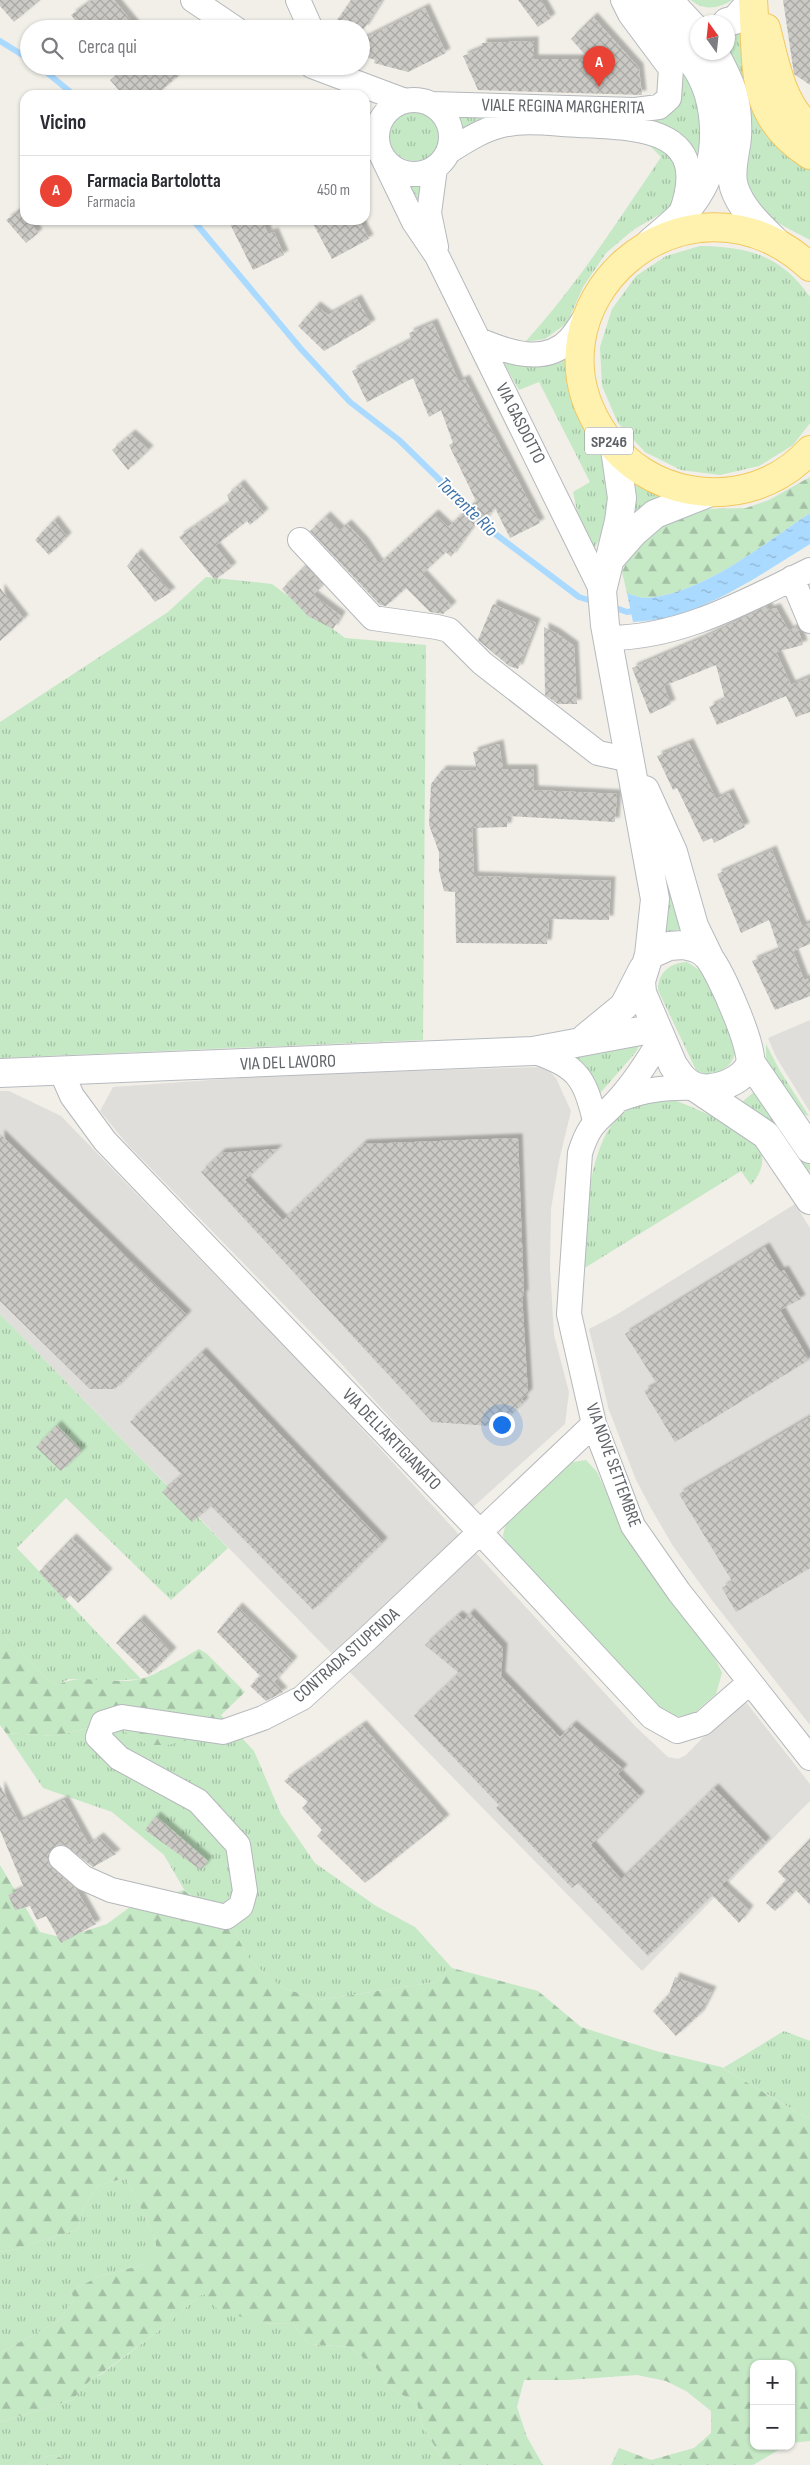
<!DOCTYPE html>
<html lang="it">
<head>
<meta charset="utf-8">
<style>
  body { margin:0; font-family:"Sofia Sans Condensed",sans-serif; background:#f2f2f3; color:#2b2b33 }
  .controls { position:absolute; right:15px; bottom:15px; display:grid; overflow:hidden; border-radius:10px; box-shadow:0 1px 4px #0004 }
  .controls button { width:45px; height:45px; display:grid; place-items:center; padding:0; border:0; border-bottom:1px solid #e1e1e2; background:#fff; color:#2b2b33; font:25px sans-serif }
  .compass { position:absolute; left:690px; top:15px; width:45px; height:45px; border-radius:50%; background:#fff; box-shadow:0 1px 4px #0004; rotate:345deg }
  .you { position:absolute; left:501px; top:1424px; width:18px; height:18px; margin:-12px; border:4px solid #fff; border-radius:50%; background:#1a73e8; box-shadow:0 0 0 8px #1a73e833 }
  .badge { display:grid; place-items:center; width:32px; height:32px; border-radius:50%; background:#ea4335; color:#fff; font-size:16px; font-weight:700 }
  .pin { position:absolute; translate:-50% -41px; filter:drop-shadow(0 1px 2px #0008) }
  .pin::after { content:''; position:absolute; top:26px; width:18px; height:15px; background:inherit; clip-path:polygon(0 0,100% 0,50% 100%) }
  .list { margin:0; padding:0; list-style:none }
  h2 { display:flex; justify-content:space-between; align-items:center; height:65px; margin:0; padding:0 20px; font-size:21px }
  h2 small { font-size:16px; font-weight:400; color:#7c7c81 }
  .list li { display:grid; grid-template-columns:32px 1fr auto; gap:15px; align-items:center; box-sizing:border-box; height:70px; padding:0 20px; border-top:1px solid #e1e1e2 }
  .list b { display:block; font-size:19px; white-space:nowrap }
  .list p { margin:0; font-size:16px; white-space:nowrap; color:#7c7c81 }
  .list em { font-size:16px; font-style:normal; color:#7c7c81 }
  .icon { flex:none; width:28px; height:28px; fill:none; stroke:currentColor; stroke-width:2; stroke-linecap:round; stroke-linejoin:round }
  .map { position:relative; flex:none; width:810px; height:2465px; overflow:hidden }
  .search { position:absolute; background:#fff; box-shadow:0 1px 4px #0004; left:20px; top:20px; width:350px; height:55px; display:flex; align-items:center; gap:12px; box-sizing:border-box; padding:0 18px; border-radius:28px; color:#7c7c81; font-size:19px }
  .panel { position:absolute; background:#fff; box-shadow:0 1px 4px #0004; left:20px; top:90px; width:350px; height:135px; border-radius:15px }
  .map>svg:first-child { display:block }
</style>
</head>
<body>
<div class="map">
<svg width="810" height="2465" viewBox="0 0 810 2465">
  <defs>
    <pattern id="grass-tufts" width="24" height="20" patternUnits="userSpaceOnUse" patternTransform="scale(1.25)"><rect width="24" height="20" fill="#c5e8c5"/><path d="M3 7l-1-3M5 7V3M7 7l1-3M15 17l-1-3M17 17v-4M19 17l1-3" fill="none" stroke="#a3c0a4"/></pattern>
    <pattern id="forest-firs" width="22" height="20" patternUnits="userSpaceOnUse" patternTransform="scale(1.25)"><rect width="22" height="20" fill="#c5e8c5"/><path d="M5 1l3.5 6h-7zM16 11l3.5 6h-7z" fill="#a3c0a4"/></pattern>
    <pattern id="water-ripples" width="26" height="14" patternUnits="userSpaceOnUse" patternTransform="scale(1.25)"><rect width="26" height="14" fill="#aadaff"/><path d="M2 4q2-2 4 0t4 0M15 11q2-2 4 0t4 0" fill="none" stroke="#8eb4d2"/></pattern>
    <pattern id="building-cross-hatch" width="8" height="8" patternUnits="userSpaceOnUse" patternTransform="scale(1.25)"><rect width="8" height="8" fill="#cccac5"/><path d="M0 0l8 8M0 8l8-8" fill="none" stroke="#a9a8a4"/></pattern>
    <filter id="shadow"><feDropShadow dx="4.5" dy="-4.5" stdDeviation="1" flood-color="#0004"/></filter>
  </defs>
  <rect width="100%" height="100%" fill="#f1efe8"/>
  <path fill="#e0deda" d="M810 1020V1112L776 1057 768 1038Z
    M545 1067 556 1078 571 1111 559 1161 551 1209 550 1267 554 1335 569 1392 565 1424 472 1508 338 1360 128 1145 100 1111 113 1087 279 1075Z
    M0 1091H9L61 1116 317 1380 635 1726 668 1757 678 1759 686 1755 742 1697 810 1784V1801L642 1971 0 1314Z
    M795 1204 810 1228V1725L711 1599 673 1546 652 1510 636 1480 609 1410 589 1329 616 1315Z"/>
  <path fill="url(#grass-tufts)" d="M691 0H732C718 9 704 11 691 0Z
    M744 23 810 162V240C791 229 766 220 754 201 738 177 727 64 728 32Z
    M686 62 705 115 694 182 638 117Z
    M389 135a26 26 0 1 1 52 0a26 26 0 1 1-52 0Z
    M445 111 505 113 455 135 457 123Z
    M647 143 660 144 680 169 676 197 667 210 633 230 606 253 583 287 567 323 545 339 525 342C577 285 618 221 661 157Z
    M399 181 421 183 418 202 422 225Z
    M700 246C749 247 781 255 810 297V423L793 445 759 466 720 475 681 470 645 452 618 423 602 386 600 347 612 309 636 276 666 256Z
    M567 352 573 404 606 465 611 493 605 527 593 552 579 520 573 492 590 482 539 382 519 390 501 358Z
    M630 483 661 495 625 525Z
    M206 577 272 584 345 638 426 645 423 1040 0 1058V722L168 612Z
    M654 836 685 928 662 934Z
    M687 962 704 973 737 1046C734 1063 726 1071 709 1076L696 1070 658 990C658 972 670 963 687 962Z
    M634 1035 641 1041 636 1052 595 1099 574 1058Z
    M766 1044 780 1071 809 1116 793 1111 766 1067Z
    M754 1092 803 1153 810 1165V1179L778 1130 742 1102Z
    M671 1099C696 1108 718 1118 740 1132 745 1135 753 1139 756 1143 768 1157 761 1174 751 1185L741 1171 583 1269 581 1261C585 1222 589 1138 623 1113 637 1103 654 1101 671 1099Z
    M0 1314 228 1548 171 1600 66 1498 17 1548 141 1679 109 1681 69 1679 57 1685 44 1676 0 1629Z
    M220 1714 254 1751 281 1814 315 1863 376 1906 415 1927 452 1968 435 1982 320 2000 283 1988 251 1962 233 1929 216 1912 185 1891 164 1855 112 1812 43 1788 6 1733 57 1736 88 1728 124 1731 148 1745 197 1738Z
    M784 2031 810 2041V2120L723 2068Z
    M126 2178 153 2233 157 2250 142 2265 98 2277 71 2291 74 2300 57 2322 0 2353V2252C27 2248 51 2236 78 2230L83 2209 98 2185Z
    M205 2294 260 2323 293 2324 309 2344 349 2347 375 2366 388 2387 417 2403 422 2425 446 2465H69V2460L51 2455 25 2465H0V2422L72 2400 95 2375 99 2376 169 2323 198 2296Z"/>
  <path fill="url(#forest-firs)" d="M810 477V513C763 544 704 594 646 598 640 598 633 595 627 593L622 572 639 537 670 518 707 509 746 508 769 500Z
    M0 1629 44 1676 57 1685C83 1672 112 1686 140 1679 156 1676 184 1657 199 1649L207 1654 245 1692 197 1738 167 1745H148L124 1731 88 1728 57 1736 6 1733 0 1725Z
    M0 1865 40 1932 64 1938 107 1924 130 1907 183 1890 216 1912 233 1929 251 1962 283 1988 320 2000 435 1982 452 1968 538 1991 581 2027 656 2051 721 2067 810 2120V2441L791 2443V2364H754V2446H785L753 2465H611L619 2448 651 2460 694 2448 711 2433V2411L686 2391 666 2381 637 2375 568 2380H524L517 2407 527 2437 543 2465H446L422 2425 417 2403 388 2387 375 2366 349 2347 309 2344 293 2324 260 2323 217 2309 205 2294 198 2296 169 2323 98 2376 95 2375 72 2400 0 2422V2353L57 2322 74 2300 71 2291 98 2277 142 2265 157 2249 153 2233 126 2178 98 2185 83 2209 78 2230C51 2236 27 2248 0 2252Z
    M51 2455 69 2460V2465H25Z"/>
  <path fill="#c5e8c5" d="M586 1460 597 1472 619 1520 713 1654 722 1673 716 1694 693 1714 674 1717 660 1709 506 1546 503 1535 506 1523 567 1463Z"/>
  <path fill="url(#water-ripples)" d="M810 513V544C765 572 722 602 671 617 659 620 645 621 633 622L627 593C633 595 640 598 646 598 704 594 763 544 810 513Z"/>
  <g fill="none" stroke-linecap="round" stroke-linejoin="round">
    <path stroke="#aadaff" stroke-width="6" d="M0 41 29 59
      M39 66 74 95
      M193 220 301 349 350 402 399 440 494 533 579 597 595 602
      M610 606 627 612 639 610"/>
  </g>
  <path fill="url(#building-cross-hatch)" filter="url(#shadow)" d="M0 0H40L14 22 0 6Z
    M92 0H114L138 29H82L71 15Z
    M351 0H382L364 29H331Z
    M518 0H541L551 18 538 27Z
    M783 0H810V85L794 74Z
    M425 8 446 53 408 72 374 63 375 60 361 55V40Z
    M593 17 639 68 642 95 478 90 463 56 482 48V43L534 41V59H589L571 39Z
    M127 66H190L156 95H123L110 80Z
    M20 210 25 220H28L38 233 26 243 6 220Z
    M228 220H262L268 234 274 232 284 255 253 270Z
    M311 220H359L369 239 332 259Z
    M357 299 371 324 324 351 298 326 316 306 328 315Z
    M433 323 459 382 465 379 540 523 510 538 495 508 484 521 480 517 451 557 446 552 422 574 452 606 443 614 430 612 406 588 386 606 380 605 310 531 326 516 340 530 347 524 364 542 379 564 434 514 448 527 476 501 449 445 453 443 441 410 429 417 413 378 367 402 352 371 411 340 409 333Z
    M131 434 149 450 128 470 112 450Z
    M240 484 264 513 250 525 247 521 215 546 232 567 215 580 179 537 230 502 227 495Z
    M54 520 67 537 49 555 35 540Z
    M137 553 171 592 155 602 127 566Z
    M305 566 323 585 313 595 341 616 333 629 308 616 282 589Z
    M0 588 24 619 0 641Z
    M493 604 536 623 518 669 509 666 478 640Z
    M767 606 769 610 776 608 789 631 797 626 803 645 776 652 791 685 810 677V712L796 717 786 696 717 725 709 707 725 699 716 665 664 686 671 704 650 714 632 668 703 638Z
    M544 627 556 633 574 646 577 704H558L545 695Z
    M689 743 716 799 729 793 745 827 714 843 712 838 703 842 677 788 673 790 657 756Z
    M499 744 503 769H533L534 790 617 794 615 822 508 816 507 827 472 828 474 876 611 881 609 920 549 919 547 944 456 943 455 892 444 891 439 871V852L429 825 431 784 442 770 477 771 473 752Z
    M772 850 802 926 810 923V944L793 951 804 980 810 978V996L775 1010 752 961 779 950 769 920 741 933 717 874Z
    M0 1134 187 1315 115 1389H90L0 1301Z
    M518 1138 524 1296 522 1294 528 1393 522 1399 524 1402 501 1424 498 1422 491 1426 432 1422 201 1172 221 1153 278 1149 245 1180 283 1220 363 1144Z
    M765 1247 780 1272 784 1270 801 1299 780 1310 809 1360 675 1442 644 1391 657 1384 625 1334Z
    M202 1352 383 1542 313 1610 211 1506 192 1522 162 1492 182 1475 130 1422Z
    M810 1417V1568L736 1612 722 1588 732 1581 679 1494Z
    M57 1425 82 1451 61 1471 36 1447Z
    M72 1538 108 1573 78 1603 70 1595 65 1600 39 1572Z
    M238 1607 293 1661 274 1682 283 1692 266 1701 250 1686 260 1676 217 1632Z
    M470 1613 503 1648 501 1676 560 1737 572 1725 623 1769 618 1774 640 1796 591 1845 621 1879 714 1788 766 1842 722 1885 749 1910 739 1923 712 1895 648 1956 578 1883 572 1888 496 1808 499 1805 414 1716 459 1673 425 1645 458 1615 464 1620Z
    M140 1619 172 1652 149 1675 116 1643Z
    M362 1725 445 1819 365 1883 317 1836 322 1830 302 1808 308 1802 284 1781Z
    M0 1785 19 1822 64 1800 89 1845 99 1837 116 1854 93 1867 64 1845H56L48 1855V1862L52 1868 76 1889 96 1924 61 1943 46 1916 37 1920 30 1906 15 1910 8 1895 24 1888 0 1830Z
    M156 1816 208 1861 201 1870 145 1830Z
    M810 1839V1905L796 1890 775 1911 766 1903 786 1880 778 1872Z
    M675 1977 712 1991 700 2014 676 2036 653 2011 669 1994Z"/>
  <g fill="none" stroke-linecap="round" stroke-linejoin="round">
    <g stroke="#b5b8bc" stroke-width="26">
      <path id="street" d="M193 0 236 29
        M298 0 311 29
        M312 66 405 101
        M377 137a37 37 0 1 1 74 0a37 37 0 1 1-74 0Z
        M431 104 635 110 659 107 669 98 671 69 630 14 623 0
        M448 152C464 142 480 131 499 126 524 119 553 124 579 125 640 128 712 128 681 213
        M382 156 414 222 437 256 602 591
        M435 168 429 213 436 247
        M479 340C507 352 546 366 570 339 576 332 581 324 586 316
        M300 540 373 618 437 627 449 630 482 663 598 753 631 760
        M792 578 810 621
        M608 638C681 638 746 601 810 570
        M661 1039C648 1060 635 1081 618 1100 598 1122 590 1121 580 1153L569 1314 594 1424 633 1526 679 1592 810 1758
        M533 1051C577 1067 584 1075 595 1121
        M61 1071 72 1096 105 1141 480 1532 652 1717 677 1731 703 1723 749 1683
        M618 1100C644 1089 668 1087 696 1088
        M61 1858 84 1878 111 1890 226 1917 241 1906 245 1891 238 1845 198 1801 119 1758 98 1737 103 1723 122 1717 223 1732 263 1718 302 1698 368 1638 594 1424"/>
    </g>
    <g stroke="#b6babf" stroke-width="30">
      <path id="secondary" d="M639 0C658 21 678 41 694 64 719 99 721 158 698 194 686 214 667 228 650 243
        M668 0 698 32
        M727 22 735 20 753 0
        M714 52C731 83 739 101 737 137 736 152 729 171 734 187 741 209 759 225 775 241
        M615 449 622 498 619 521 602 591 605 625 655 899 649 955
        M612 557 634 532 655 514 708 493
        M645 790 673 852 694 926 710 959
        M683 945C694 947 702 949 709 958 720 971 755 1050 750 1064 744 1081 711 1094 694 1086 684 1082 679 1074 673 1065L642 993 641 981 649 955 669 946Z
        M585 1038 624 1006 643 969
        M751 1063 810 1149
        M0 1073 533 1051 656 1028
        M696 1088 766 1135 810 1200"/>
    </g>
    <g stroke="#f2c960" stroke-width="30">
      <path id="primary" d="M753 0C758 64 747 115 810 155
        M766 28C775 62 781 104 810 128
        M810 267C686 153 513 307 606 437 626 465 656 484 690 490 735 498 779 484 810 450"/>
    </g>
    <use href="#street" stroke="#fff" stroke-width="24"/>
    <use href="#secondary" stroke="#fff" stroke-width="28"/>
    <use href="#primary" stroke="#fff2af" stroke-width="28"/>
  </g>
  <g text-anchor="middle" stroke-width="4" stroke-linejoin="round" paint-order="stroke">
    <rect fill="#fff" stroke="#8f9295" stroke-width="1" x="585" y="427.5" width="48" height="27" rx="4"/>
    <g font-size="16" font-weight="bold" fill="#5f6368">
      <text x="609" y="447">SP246</text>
    </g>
    <g font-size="18" fill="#5f6368" stroke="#fff">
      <text transform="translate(563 106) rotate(1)" y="6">VIALE REGINA MARGHERITA</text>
      <text transform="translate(521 423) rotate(63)" y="6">VIA GASDOTTO</text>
      <text transform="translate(288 1062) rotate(-2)" y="6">VIA DEL LAVORO</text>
      <text transform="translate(392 1439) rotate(46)" y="6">VIA DELL'ARTIGIANATO</text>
      <text transform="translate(614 1465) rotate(70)" y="6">VIA NOVE SETTEMBRE</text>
      <text transform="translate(346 1655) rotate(-41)" y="6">CONTRADA STUPENDA</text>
    </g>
    <g font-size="19" font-style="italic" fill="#4174aa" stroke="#fff">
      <text transform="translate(468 506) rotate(44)" y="7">Torrente Rio</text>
    </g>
  </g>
</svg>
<div class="controls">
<button>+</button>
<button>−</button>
</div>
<svg class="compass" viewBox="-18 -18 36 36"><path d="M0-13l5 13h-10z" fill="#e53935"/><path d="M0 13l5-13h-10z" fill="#7c7c81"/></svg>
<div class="you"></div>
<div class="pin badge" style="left:599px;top:87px">A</div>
<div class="search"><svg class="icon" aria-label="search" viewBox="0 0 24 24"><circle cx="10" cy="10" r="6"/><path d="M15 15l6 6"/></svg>Cerca qui</div>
<section class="panel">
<h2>Vicino<small></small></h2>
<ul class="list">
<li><span class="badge">A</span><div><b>Farmacia Bartolotta</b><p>Farmacia</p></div><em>450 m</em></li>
</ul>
</section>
</div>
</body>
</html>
